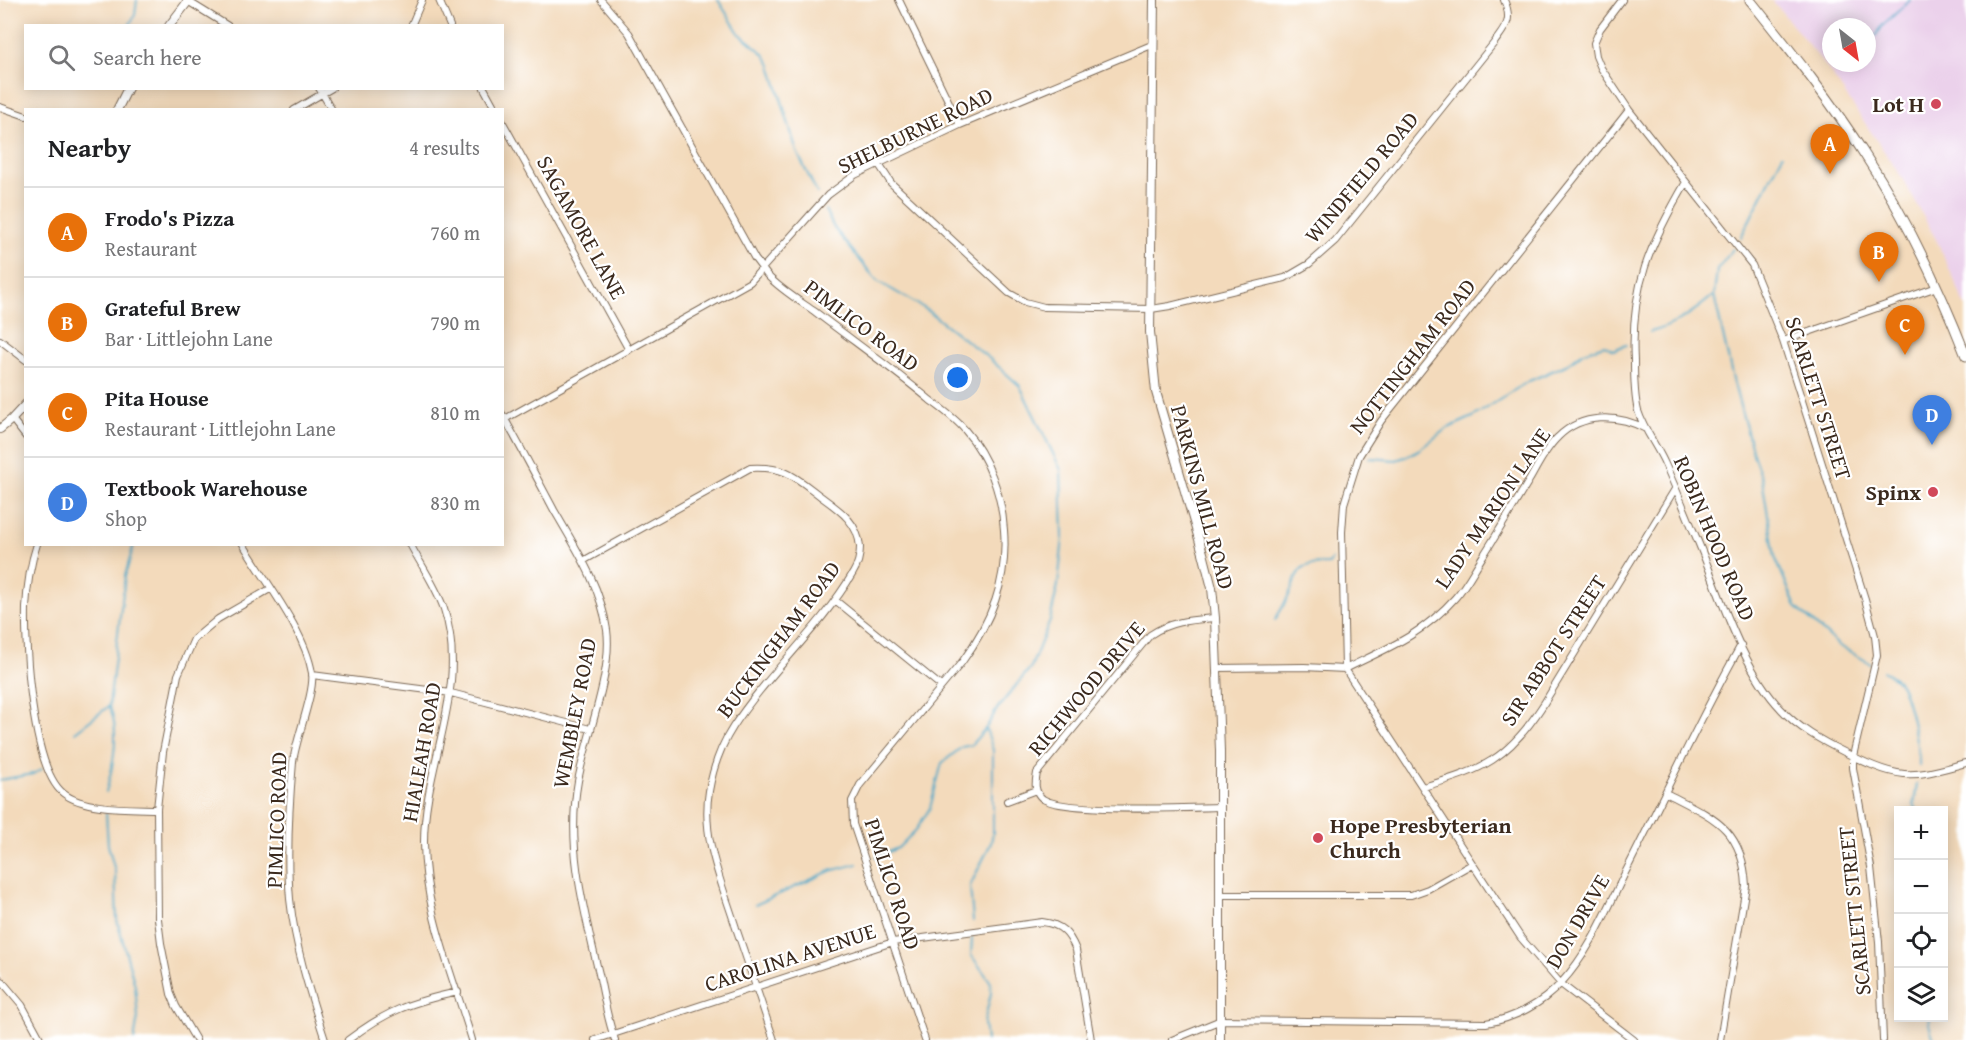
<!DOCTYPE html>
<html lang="en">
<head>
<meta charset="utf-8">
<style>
  body { margin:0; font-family:"Gentium Book Plus",serif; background:#f6f6f6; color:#202124 }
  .controls { position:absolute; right:18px; bottom:18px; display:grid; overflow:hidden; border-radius:0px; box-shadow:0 3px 15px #0003 }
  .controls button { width:54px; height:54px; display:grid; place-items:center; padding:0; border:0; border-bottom:2px solid #e0e0e0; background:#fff; color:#202124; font:30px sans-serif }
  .compass { position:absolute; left:1822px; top:18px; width:54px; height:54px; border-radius:50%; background:#fff; box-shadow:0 3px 15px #0003; rotate:149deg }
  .you { position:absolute; left:958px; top:378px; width:21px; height:21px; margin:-15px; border:4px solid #fff; border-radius:50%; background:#1a73e8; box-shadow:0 0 0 9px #1a73e833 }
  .badge { display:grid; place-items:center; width:39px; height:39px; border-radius:50%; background:#d1495b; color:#fff; font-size:20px; font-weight:700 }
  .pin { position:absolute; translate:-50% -50px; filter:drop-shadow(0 2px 3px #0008) }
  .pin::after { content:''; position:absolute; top:32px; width:21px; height:18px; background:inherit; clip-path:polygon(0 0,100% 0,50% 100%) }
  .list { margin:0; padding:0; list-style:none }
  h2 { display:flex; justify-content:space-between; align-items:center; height:78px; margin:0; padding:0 24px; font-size:26px }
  h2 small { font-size:20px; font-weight:400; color:#757577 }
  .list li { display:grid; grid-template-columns:39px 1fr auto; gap:18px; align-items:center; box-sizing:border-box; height:90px; padding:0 24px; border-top:2px solid #e0e0e0 }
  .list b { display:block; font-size:22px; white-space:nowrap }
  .list p { margin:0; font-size:20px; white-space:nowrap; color:#757577 }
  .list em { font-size:20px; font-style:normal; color:#757577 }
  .icon { flex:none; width:33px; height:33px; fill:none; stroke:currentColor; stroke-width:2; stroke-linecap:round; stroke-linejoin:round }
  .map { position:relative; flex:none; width:1966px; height:1040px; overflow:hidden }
  .search { position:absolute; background:#fff; box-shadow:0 3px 15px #0003; left:24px; top:24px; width:480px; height:66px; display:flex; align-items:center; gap:15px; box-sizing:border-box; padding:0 21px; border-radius:0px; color:#757577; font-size:22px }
  .panel { position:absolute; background:#fff; box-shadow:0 3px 15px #0003; left:24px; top:108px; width:480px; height:438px; border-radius:0px }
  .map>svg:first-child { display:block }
</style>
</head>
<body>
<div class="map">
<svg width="1966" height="1040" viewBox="0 0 1966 1040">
  <rect width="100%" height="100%" fill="#fff"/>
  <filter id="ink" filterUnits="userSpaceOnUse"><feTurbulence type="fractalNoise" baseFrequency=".0167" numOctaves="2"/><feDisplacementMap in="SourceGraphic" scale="12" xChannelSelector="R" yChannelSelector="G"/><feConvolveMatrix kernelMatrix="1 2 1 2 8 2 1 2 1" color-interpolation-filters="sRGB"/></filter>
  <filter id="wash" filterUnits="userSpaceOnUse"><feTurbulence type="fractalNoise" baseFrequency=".008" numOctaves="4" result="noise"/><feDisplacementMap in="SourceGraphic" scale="24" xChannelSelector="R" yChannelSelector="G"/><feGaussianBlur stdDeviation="1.35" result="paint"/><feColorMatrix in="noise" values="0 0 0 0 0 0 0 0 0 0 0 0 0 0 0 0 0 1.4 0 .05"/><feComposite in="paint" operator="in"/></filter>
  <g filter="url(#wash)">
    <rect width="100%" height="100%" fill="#f3dabb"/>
    <path fill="#ebd1eb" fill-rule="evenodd" d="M1772 0H1966V307L1937 241 1901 176 1826 66ZM1831 27H1867V63H1831Z"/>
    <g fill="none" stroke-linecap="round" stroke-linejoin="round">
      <path stroke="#49a7c7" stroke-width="2" d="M718 0 739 33 764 54 771 65 797 152 817 193
        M129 26 135 15 137 0
        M1876 36 1883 25 1910 0
        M825 210 834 228 877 281 924 308 990 359 1020 386 1061 470 1063 537 1058 585 1050 620 1031 667 997 709 986 728 971 745 962 747 942 763 930 808 916 830 898 848 876 857
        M1741 237 1783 154
        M1733 249 1717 270 1714 295 1734 384 1754 457 1762 479 1775 557 1796 607 1838 645 1870 663
        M1650 332C1674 327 1696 310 1714 295
        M1370 458 1396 460 1405 457 1420 449 1446 429 1473 417 1527 382 1568 364 1583 352 1604 345 1613 350 1626 345
        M1275 620C1280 612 1285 603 1289 595 1301 568 1296 564 1329 564L1332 559
        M1883 671C1890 675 1897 678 1901 686 1908 700 1920 751 1919 766
        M75 732 109 706
        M0 780 33 774 42 769
        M106 792C113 767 121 730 109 706L125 576 134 544
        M1917 810 1914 804 1917 784
        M106 813 108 845 115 871 117 920 135 986 138 1017 134 1040
        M755 905 830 871 857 864
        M973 921 970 886 991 843 993 832V750L986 729
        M1944 921 1945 935 1944 945
        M972 938 971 955 990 981 991 993 984 1023 986 1040
        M1930 1018 1929 1024 1934 1040"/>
    </g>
  </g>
  <g filter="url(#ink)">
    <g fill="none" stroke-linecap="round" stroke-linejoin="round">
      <g stroke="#7b6855" stroke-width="8">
        <path id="minor" d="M186 0 228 26
          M439 0 450 26
          M601 0 629 33 755 259 767 275C780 289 798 300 814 311 853 341 893 369 930 400 942 409 955 418 965 430 988 456 1002 495 1004 530 1008 581 991 622 962 662L860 785 852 801 853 824 925 1040
          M899 0 960 125
          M1622 0 1600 29 1594 43 1596 56 1601 68 1629 110 1752 265 1783 341 1865 599 1875 636 1877 655 1853 756V768L1871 867 1879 942 1883 1040
          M411 26 422 0
          M319 88 332 110
          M484 88 496 110
          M0 107 26 116
          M294 110 332 88
          M1629 110 1381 421 1359 456 1344 504 1342 532 1345 669C1388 648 1422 635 1455 598 1466 586 1474 570 1483 556 1499 531 1514 505 1530 479 1538 465 1546 448 1558 437 1582 413 1618 414 1646 429
          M502 121 629 350
          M878 163 891 183 1009 293 1025 302 1044 307 1151 309 1170 306 1285 278 1309 264 1335 241 1494 43C1506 26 1513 21 1504 0
          M1686 182C1650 244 1630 287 1634 361 1634 377 1634 395 1638 411 1644 430 1657 446 1665 464 1675 486 1684 508 1693 530 1718 586 1739 665 1781 709 1798 728 1822 741 1844 752 1862 761 1884 772 1904 774 1924 776 1946 768 1966 763
          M0 340 26 360
          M1783 341 1937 287
          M502 414C520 446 537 478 554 510 576 548 601 586 607 630 613 672 586 737 578 781 566 846 584 911 599 974 604 996 607 1019 615 1040
          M12 419 26 437
          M505 419 750 282 828 195 855 175 960 125 1154 44
          M37 544C30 565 27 587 26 608 25 648 32 768 63 793 84 810 130 808 157 809
          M243 544C265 581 305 631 312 673 315 692 296 738 293 762 289 807 286 853 290 899 295 947 310 994 325 1040
          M410 544C421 565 436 586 444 609 470 688 424 763 424 842 424 910 453 976 472 1040
          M583 561 750 468C787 466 795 477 823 498 841 511 858 523 860 547 860 556 858 565 853 573 820 629 768 673 733 727 720 747 713 768 709 791 701 838 722 883 736 928 749 965 761 1003 774 1040
          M835 600 941 686
          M1215 618C1191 620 1170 621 1150 635L1037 773C1035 783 1034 792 1043 799 1065 813 1187 808 1219 807
          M1217 668 1304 667 1345 669 1521 938 1561 984 1634 1040
          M312 675 451 693 590 729
          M1423 787C1483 770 1508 759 1543 705L1675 489
          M1666 793C1712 817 1743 827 1746 886L1720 1040
          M1007 801 1036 790
          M1221 895H1411L1428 889 1472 864
          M0 979 22 1005 41 1040
          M196 1040 176 1006 171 994 161 943 158 919 157 809 163 752 178 675 194 639 218 619 270 589
          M348 1040C386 1011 411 1002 458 992
          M595 1040 893 942 1042 922C1061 924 1069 933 1076 950L1091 1040
          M1172 1040 1221 1020 1486 1023C1513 1019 1542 1004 1561 983 1590 952 1607 910 1625 873 1664 797 1699 719 1741 645"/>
      </g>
      <g stroke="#7b6855" stroke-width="10">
        <path id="tertiary" d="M1154 0 1150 332 1156 392 1203 553 1212 588 1215 618 1220 751V1040
          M169 26 189 0
          M117 110 128 88
          M0 429 12 419 26 404"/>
      </g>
      <g stroke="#7b6855" stroke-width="11">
        <path id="primary" d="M1750 0C1790 50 1831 101 1865 155 1906 217 1939 287 1966 356"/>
      </g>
      <use href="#minor" stroke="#fff" stroke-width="6"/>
      <use href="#tertiary" stroke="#fff" stroke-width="8"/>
      <use href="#primary" stroke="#fff" stroke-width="9"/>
    </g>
  </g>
  <g fill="#d1495b" stroke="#fff" stroke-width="2">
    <circle cx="1936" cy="104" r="6"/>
    <circle cx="1933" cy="492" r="6"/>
    <circle cx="1318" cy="838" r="6"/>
  </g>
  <g text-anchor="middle" stroke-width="4.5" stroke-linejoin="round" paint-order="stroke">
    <g font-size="22" font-weight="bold" fill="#3b2a1e" stroke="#fff" text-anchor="end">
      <text x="1924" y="112">Lot H</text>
      <text x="1921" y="500">Spinx</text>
      <text x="1330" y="833" text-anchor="start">Hope Presbyterian<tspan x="1330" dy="25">Church</tspan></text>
    </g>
    <g font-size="22" fill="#3b2a1e" stroke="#fff">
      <text transform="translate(915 130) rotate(-26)" y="8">SHELBURNE ROAD</text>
      <text transform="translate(1361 177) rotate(-50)" y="8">WINDFIELD ROAD</text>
      <text transform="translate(582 227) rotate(61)" y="8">SAGAMORE LANE</text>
      <text transform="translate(862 325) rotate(37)" y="8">PIMLICO ROAD</text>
      <text transform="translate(1412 356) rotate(-52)" y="8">NOTTINGHAM ROAD</text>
      <text transform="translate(1819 398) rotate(72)" y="8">SCARLETT STREET</text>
      <text transform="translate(1203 497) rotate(75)" y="8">PARKINS MILL ROAD</text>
      <text transform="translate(1492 508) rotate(-56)" y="8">LADY MARION LANE</text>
      <text transform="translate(1715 538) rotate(67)" y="8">ROBIN HOOD ROAD</text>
      <text transform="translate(778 639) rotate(-53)" y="8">BUCKINGHAM ROAD</text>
      <text transform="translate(1553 650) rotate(-57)" y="8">SIR ABBOT STREET</text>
      <text transform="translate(1086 688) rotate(-50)" y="8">RICHWOOD DRIVE</text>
      <text transform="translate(574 713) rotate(-79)" y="8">WEMBLEY ROAD</text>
      <text transform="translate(421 752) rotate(-80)" y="8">HIALEAH ROAD</text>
      <text transform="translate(276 820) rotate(-88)" y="8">PIMLICO ROAD</text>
      <text transform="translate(893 884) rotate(72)" y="8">PIMLICO ROAD</text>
      <text transform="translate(1854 911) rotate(-96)" y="8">SCARLETT STREET</text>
      <text transform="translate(1577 921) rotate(-60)" y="8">DON DRIVE</text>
      <text transform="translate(790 957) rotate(-18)" y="8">CAROLINA AVENUE</text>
    </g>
  </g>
</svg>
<div class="controls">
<button>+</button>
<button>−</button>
<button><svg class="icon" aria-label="locate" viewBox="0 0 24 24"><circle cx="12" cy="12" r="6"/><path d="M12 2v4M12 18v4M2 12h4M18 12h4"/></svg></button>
<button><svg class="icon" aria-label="layers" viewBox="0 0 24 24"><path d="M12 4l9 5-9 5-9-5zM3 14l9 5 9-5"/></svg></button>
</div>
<svg class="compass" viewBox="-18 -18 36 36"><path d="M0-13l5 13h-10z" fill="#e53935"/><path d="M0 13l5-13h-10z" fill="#757577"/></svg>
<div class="you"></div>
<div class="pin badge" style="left:1830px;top:174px;background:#e8710a">A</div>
<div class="pin badge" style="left:1879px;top:282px;background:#e8710a">B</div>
<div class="pin badge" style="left:1905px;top:355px;background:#e8710a">C</div>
<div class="pin badge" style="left:1932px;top:445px;background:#3f7fe0">D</div>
<div class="search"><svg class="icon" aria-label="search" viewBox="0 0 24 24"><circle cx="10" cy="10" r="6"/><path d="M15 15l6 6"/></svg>Search here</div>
<section class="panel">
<h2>Nearby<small>4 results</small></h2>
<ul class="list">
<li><span class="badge" style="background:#e8710a">A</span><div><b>Frodo's Pizza</b><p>Restaurant</p></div><em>760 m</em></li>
<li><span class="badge" style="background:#e8710a">B</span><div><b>Grateful Brew</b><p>Bar · Littlejohn Lane</p></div><em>790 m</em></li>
<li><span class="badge" style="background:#e8710a">C</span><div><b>Pita House</b><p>Restaurant · Littlejohn Lane</p></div><em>810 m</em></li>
<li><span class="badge" style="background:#3f7fe0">D</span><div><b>Textbook Warehouse</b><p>Shop</p></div><em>830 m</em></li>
</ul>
</section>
</div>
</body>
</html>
